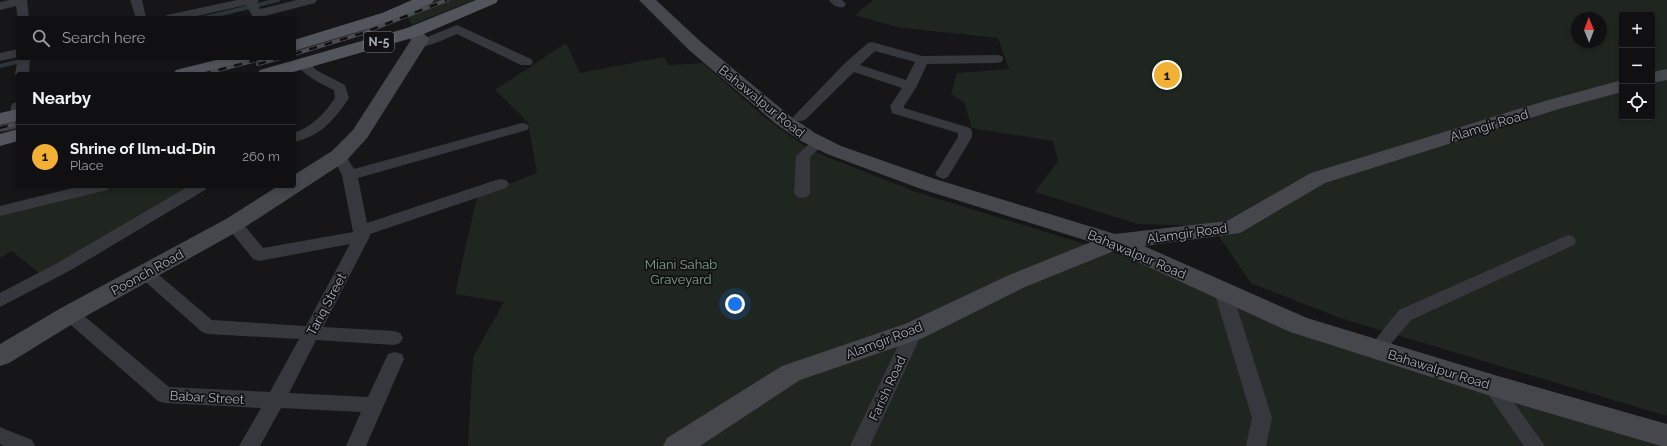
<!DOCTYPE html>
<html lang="en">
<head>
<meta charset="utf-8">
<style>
  body { margin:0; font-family:Raleway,sans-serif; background:#19191b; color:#f1f3f6 }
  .controls { position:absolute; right:12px; top:12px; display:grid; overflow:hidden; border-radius:4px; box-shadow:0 2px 6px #0003 }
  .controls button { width:36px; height:36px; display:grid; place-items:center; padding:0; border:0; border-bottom:1px solid #303032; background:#101012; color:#f1f3f6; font:20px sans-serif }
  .compass { position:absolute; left:1571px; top:12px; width:36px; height:36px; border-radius:50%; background:#101012; box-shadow:0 2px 6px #0003; rotate:359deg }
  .you { position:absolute; left:735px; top:304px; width:14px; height:14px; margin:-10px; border:3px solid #fff; border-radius:50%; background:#1a73e8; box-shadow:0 0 0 6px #1a73e833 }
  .badge { display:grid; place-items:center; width:26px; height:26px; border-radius:50%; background:#f2b134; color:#111; font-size:13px; font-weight:700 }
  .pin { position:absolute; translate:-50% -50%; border:2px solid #fff; box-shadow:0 1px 4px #0006 }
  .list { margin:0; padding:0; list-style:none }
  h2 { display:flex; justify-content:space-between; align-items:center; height:52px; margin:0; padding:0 16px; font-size:17px }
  h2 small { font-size:13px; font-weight:400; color:#9c9d9f }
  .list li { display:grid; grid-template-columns:26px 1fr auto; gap:12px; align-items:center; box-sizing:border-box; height:64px; padding:0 16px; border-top:1px solid #303032 }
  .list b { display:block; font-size:15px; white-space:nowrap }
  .list p { margin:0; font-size:13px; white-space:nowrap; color:#9c9d9f }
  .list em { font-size:13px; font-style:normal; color:#9c9d9f }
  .icon { flex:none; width:22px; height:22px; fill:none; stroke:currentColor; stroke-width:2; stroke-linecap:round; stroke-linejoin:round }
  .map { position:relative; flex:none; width:1667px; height:446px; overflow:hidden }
  .search { position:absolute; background:#101012; box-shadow:0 2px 6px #0003; left:16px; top:16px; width:280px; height:44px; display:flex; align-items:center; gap:10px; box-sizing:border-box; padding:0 14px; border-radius:4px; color:#9c9d9f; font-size:15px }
  .panel { position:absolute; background:#101012; box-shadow:0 2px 6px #0003; left:16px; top:72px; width:280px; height:116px; border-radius:4px }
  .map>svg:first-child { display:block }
</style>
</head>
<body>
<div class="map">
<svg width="1667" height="446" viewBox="0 0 1667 446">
  <rect width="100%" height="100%" fill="#161618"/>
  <path fill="#1e261f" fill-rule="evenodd" d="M431 0H474L412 25 405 12Z
    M873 0H1667V416L1340 318 1251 283 1212 226 1138 224 1035 192 1058 161 1053 141 972 128 964 102 951 94 957 73 1009 69 998 38 896 27 855 15ZM1622 15H1652V117H1622ZM1577 18H1601V42H1577Z
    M566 43 580 73 664 57 669 65 703 63 764 117 810 150 916 192 1146 263 1320 342 1667 446H468L473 357 504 302 455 294 477 197 537 173 528 122 495 90Z
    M102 186H200L44 277 12 251 0 258V211Z"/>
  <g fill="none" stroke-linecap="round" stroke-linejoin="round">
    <path stroke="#2c353c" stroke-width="4" d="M204 18 278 0
      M0 66 32 58"/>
  </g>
  <path fill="#404145" stroke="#303034" d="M18 123V128L0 132V126Z"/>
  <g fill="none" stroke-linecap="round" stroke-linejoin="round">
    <path fill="#37383d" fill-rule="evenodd" d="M10 0H27L29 18H18V20L16 6 0 10V2Z
      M130 0H142L146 18H136Z
      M237 0H259L257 3 260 9 297 0H317L315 3 257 18 253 17 246 5 188 18H165L167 15Z
      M829 0H842L846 4 844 7C838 8 833 6 829 0Z
      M457 25 531 59 533 62 531 65H521L457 34C444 39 427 49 414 46L412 43 414 40 425 38Z
      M872 42 922 56 997 55 1002 56 1003 59 1002 62 997 63 927 64 917 86 904 106V108L970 128 972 131V137L948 177 943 179 938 177 935 174 958 137V133L892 113 890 106 902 88 854 72 805 120 800 121 795 120 793 117 845 63 868 43ZM875 51 915 62 906 80 860 65Z
      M18 49V57L0 61V53Z
      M18 57 30 58 29 74H18V77L15 74Z
      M303 60 308 61 316 70 345 85 349 98C334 120 321 136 294 142V133C313 126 324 114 335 98L334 90C320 83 306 77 296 64L298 61Z
      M18 102V119L12 118 10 115 11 106 13 103Z
      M522 123 527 124 529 127 527 130 358 178 367 223 496 180 501 179 506 180 509 184 506 188 370 234V236L323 327 394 331 400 333 403 338 400 343 394 345 316 340 289 393 368 397 388 354 395 352 402 354 404 359 366 446H346L361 412 281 408 260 446H239L261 408 165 403 158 401 64 319 61 314 64 309 70 307 76 309 169 387 270 392 299 339 208 334 202 332 140 277 138 273 140 269 146 267 152 269 212 320 306 326 350 244 259 261 253 259 228 228 226 224 228 220 234 219 240 220 263 248 353 232 342 175 332 156 334 153 339 151 344 153 354 169Z
      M819 138 824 139 826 142 810 157V193L807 197 802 198 797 197 794 193 796 156 814 139Z
      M81 186H110L107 190 0 216V206Z
      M189 186H208L205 190 71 270 0 307V293L59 262Z
      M1568 235 1574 237 1576 241 1574 245 1411 320 1390 345 1384 347 1378 345 1375 340 1399 310Z
      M1223 285 1229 287 1232 291 1272 418 1266 446H1246L1252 418 1214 291 1217 287Z
      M914 324 920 326 923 331 870 446H850L905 331 908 326Z
      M1488 373 1495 376 1545 446H1524L1479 381 1481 376Z
      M0 427 32 440 35 446H4L0 444Z"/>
    <path fill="#45474d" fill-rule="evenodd" d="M639 0H656L701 42 790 116 815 133 841 146 935 179 1115 234 1227 221 1311 173 1545 101 1622 80V92L1559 109 1325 183 1240 233 1144 246 1307 318 1491 374 1667 424V446H1661L1491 396 1290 332 1114 251 1025 287 923 338 800 380 700 446H663L667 438 782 366 905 324 1009 275 1091 242 921 189 827 154 801 141 776 124 689 50Z
      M413 27C420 29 424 33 429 39L427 43 367 138 346 161 242 229 79 320 9 363 0 366V344L61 308 226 219 278 186H294V175L332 151 353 130 409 43 411 40 404 32 407 28Z
      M1667 69V80L1652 83V72Z"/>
    <path fill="#53555c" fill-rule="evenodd" d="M412 0H434L432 3 394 21 294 51V40L382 13Z
      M476 0H498L496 3 419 36 286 74H257L260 70 407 28Z
      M224 58H255L252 62 204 74H173L176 70Z
      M18 109V121L0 125V113Z
      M18 129V141L0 146V134Z"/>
    <g stroke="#4a4c52" stroke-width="4">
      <path id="rail" d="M294 54 363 33 447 0
        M258 64 280 58
        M203 74 264 58
        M0 128 18 123"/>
    </g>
    <use href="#rail" stroke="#111113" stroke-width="2.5" stroke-dasharray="8" stroke-linecap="butt"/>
  </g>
  <g text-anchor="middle" stroke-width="3.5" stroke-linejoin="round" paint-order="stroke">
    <rect fill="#111113" stroke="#7b7e86" stroke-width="1" x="364" y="32" width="30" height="20" rx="3"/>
    <g font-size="12" font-weight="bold" fill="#a8adb8">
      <text x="379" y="46">N-5</text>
    </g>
    <g font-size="13" fill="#a8adb8" stroke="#111113">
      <text transform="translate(762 101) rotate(39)" y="5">Bahawalpur Road</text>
      <text transform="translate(1489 125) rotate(-17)" y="5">Alamgir Road</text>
      <text transform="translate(1187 233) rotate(-8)" y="5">Alamgir Road</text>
      <text transform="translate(1137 254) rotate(23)" y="5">Bahawalpur Road</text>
      <text transform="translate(147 272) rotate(-29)" y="5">Poonch Road</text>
      <text transform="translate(326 304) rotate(-62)" y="5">Tariq Street</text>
      <text transform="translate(884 340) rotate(-21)" y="5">Alamgir Road</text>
      <text transform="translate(1439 369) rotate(17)" y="5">Bahawalpur Road</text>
      <text transform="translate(887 388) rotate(-65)" y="5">Farish Road</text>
      <text transform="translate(207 397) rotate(3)" y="5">Babar Street</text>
    </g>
    <g font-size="13" fill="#7fa381" stroke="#111113">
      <text x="681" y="269">Miani Sahab<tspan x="681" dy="15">Graveyard</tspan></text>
    </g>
  </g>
</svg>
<div class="controls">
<button>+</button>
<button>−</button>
<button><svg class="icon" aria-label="locate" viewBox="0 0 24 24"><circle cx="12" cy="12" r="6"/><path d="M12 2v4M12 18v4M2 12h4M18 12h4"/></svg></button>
</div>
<svg class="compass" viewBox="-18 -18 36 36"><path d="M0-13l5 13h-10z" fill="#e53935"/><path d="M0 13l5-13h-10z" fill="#9c9d9f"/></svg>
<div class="you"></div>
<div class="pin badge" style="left:1167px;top:75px">1</div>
<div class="search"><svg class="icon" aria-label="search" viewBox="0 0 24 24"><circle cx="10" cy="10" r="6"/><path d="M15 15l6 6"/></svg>Search here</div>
<section class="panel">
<h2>Nearby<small></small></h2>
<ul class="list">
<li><span class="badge">1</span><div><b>Shrine of Ilm-ud-Din</b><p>Place</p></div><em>260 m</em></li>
</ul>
</section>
</div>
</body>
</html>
